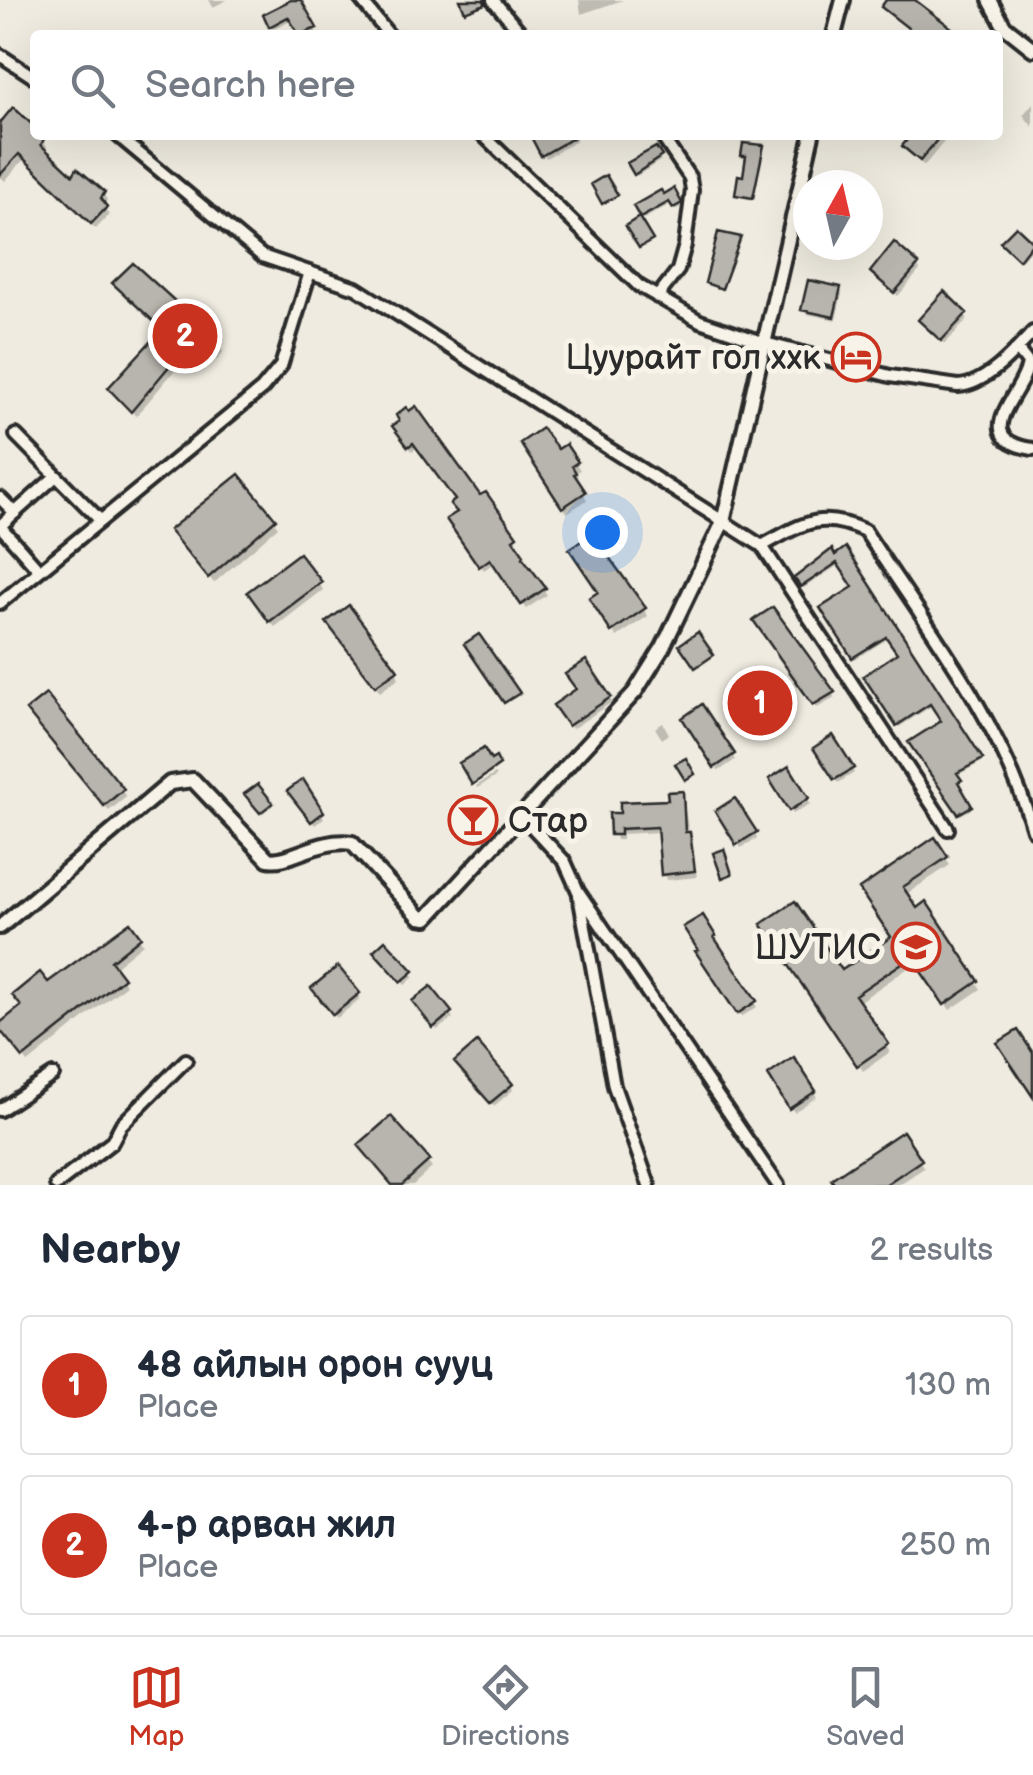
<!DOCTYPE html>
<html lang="en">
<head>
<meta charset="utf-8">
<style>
  body { margin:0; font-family:"Balsamiq Sans",sans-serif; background:#f6f6f7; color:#1f2937 }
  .compass { position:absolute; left:793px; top:170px; width:90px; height:90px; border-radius:50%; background:#fff; box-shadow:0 10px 40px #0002; rotate:8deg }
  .you { position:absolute; left:602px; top:532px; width:35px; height:35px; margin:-25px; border:8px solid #fff; border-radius:50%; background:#1a73e8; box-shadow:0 0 0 15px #1a73e833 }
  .badge { display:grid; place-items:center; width:65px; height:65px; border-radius:50%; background:#c8321e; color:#fff; font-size:32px; font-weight:700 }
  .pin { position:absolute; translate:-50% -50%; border:5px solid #fff; box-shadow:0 2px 10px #0006 }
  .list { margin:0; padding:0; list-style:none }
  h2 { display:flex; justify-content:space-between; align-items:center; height:130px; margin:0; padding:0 40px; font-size:42px }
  h2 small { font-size:32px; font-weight:400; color:#747a83 }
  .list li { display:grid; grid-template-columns:65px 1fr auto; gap:30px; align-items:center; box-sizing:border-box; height:140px; margin:0 20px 20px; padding:0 20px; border:2px solid #e0e1e3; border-radius:10px }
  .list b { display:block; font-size:38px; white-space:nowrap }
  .list p { margin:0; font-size:32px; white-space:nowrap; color:#747a83 }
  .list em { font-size:32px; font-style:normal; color:#747a83 }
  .icon { flex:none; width:55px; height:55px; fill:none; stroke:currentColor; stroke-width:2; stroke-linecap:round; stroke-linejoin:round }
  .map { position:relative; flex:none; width:1033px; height:1185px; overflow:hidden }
  .search { position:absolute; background:#fff; box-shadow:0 10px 40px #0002; left:30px; right:30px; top:30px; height:110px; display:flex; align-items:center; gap:25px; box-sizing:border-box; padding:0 35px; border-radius:10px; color:#747a83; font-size:38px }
  .sheet { height:450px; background:#fff }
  nav { display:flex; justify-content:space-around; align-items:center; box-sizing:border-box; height:140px; border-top:2px solid #e0e1e3; background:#fff; font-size:28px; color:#747a83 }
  nav a { display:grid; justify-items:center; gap:5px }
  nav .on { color:#c8321e }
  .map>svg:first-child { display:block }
</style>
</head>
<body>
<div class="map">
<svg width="1033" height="1185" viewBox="0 0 1033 1185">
  <rect width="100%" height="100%" fill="#efebe0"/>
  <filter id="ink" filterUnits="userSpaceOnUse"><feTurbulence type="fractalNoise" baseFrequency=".01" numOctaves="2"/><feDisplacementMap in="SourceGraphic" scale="20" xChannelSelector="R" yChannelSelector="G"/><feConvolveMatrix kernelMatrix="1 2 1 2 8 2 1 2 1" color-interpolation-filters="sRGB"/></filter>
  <g filter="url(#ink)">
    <path fill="#0003" d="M209 0H227L213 7Z
      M298 0 317 33 302 35 292 19 274 29 266 15Z
      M579 0H623L581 14Z
      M1033 103V127L1023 115Z
      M0 127 35 131V135H39L47 146 44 151 73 179 103 193 107 200 103 206 109 215 96 229 24 159 5 181 0 176Z
      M538 135H573L577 141 546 158 534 137Z
      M911 135H947L948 137 924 166 905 147Z
      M763 148 753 200 739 197 746 179 748 158 744 155Z
      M656 150 661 160 637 176 630 164Z
      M673 192 681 207 676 209 672 203 644 219 637 207Z
      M1016 229 1033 246 1021 261 1004 245Z
      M740 239 723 290 709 286 708 283Z
      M918 266 920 270 898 296 876 277Z
      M115 284 219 345 223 352 218 359 206 362 198 353 190 361 186 357 136 416 111 388 163 331Z
      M840 289 842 294 836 320 807 314 804 309Z
      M944 295 968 319 945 344 924 325Z
      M395 427 480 499 485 495 518 543 515 545 525 564 547 595 526 609 494 563 484 570 450 520 459 513 458 501 418 447 412 451Z
      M523 444 558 452 565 447 580 470 574 474 587 500 567 513Z
      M239 478 278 527 214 583 176 537Z
      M592 537 648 616 617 637 592 599 601 594Z
      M846 550 982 762 956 776 961 783 957 786 971 809 961 815 912 743 944 722 933 705 899 727 867 679 900 654 889 638 855 659 823 609 856 588 840 564 804 588 797 578Z
      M320 584 323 590 275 627 254 600Z
      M773 611 835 698 817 708 757 621Z
      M334 629 396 671 399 678 380 692Z
      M585 663 612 702 572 729 556 705 579 690Z
      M753 674 788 728 771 739 736 686Z
      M701 708 735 760 719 771 685 719Z
      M33 717 122 791 126 797 109 811Z
      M663 723 669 734 662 739 655 728Z
      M832 739 854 773 838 783 817 749Z
      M789 770 810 804 793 814 772 780Z
      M495 774 497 776 477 788 476 786Z
      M303 783 324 818 315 825 293 796Z
      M682 794 697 877 667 880 663 874 660 832 622 834V840H616L611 816 670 802Z
      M734 802 757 838 741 848 718 812Z
      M934 841 950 865 905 895 916 911 925 905 981 989 950 1010 917 962 857 1003 890 1052 863 1071 768 931 842 974 894 938 863 890Z
      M702 918 717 941 714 942 757 1007 741 1017 698 952Z
      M139 938 143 944 113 968 126 985 28 1063 0 1026 48 985Z
      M378 956 412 973 414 977 405 985Z
      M317 993 358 995 360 999 337 1018Z
      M418 1006 450 1014 453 1018 437 1030Z
      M794 1061 817 1097 794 1112 771 1075Z
      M460 1067 511 1085 513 1090 494 1106Z
      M391 1119 432 1168 413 1185H393Z
      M902 1135 924 1168 898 1185H837Z"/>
    <path fill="#b8b5ae" stroke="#2b2b2b" stroke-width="2.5" d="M291 0H301L317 28 299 35 288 17 269 27 263 14Z
      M460 0H484L485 4 465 12Z
      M886 0H915L961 35H917L881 7Z
      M13 107 35 127V135H46L41 145 73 175 77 168 105 192 101 198 107 207 91 224 19 154 0 175V123Z
      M530 135H578L541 156Z
      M911 135H941L920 161 902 146Z
      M743 143 764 145 753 198 735 195 738 175 743 176 746 156H741Z
      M656 147 662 156 634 175 627 163Z
      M606 175 618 195 602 204 591 184Z
      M674 188 682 203 673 208 669 202 640 218 633 206 661 190 664 194Z
      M639 217 653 240 639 248 625 226Z
      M1016 226 1033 242 1019 260 1000 242Z
      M718 232 741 237 722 289 705 283Z
      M894 242 919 264 894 293 870 272Z
      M133 263 221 343 215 353 200 356 193 348 185 356 181 352 131 412 108 388 162 329 112 283Z
      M808 280 841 287 834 317 801 310Z
      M944 291 967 313 941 341 918 320Z
      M416 406 480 495 486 492 517 536 513 539 524 555 523 558 546 588 521 605 490 559 479 567 446 519 457 512 450 504 455 500 413 443 408 447 392 426 399 421 396 415 406 407 409 411Z
      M542 428 558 449 566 444 578 462 572 466 576 473 574 474 586 492 562 508 520 443Z
      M239 474 276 519 208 578 169 530Z
      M592 534 646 608 611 632 589 598 598 592 569 549Z
      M846 547 983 759 957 773 962 780 958 782 972 806 958 814 908 742 941 721 930 704 896 726 863 676 897 653 886 637 852 658 820 608 853 587 837 563 801 587 794 578 832 549 835 555Z
      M299 553 322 582 269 622 247 592Z
      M349 605 398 670 375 686 326 622Z
      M773 607 835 692 813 705 753 620Z
      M698 632 714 655 695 668 679 645Z
      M479 634 520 693 504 703 464 644Z
      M586 660 611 697 568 726 553 705 576 689 565 674Z
      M754 671 787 722 766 736 733 685Z
      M46 694 124 789 104 806 26 710Z
      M702 704 735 754 714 768 682 718Z
      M833 735 854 768 834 780 813 748Z
      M484 748 491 760 496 757 500 765 472 785 459 763Z
      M686 758 695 774 685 780 675 764Z
      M789 766 809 798 789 811 769 779Z
      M303 779 324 812 311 822 287 791Z
      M258 784 273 803 260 813 244 794Z
      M683 791 685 832H690L695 871 661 875 657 827 620 829V835H610L609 813H620V802L668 800 667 792Z
      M735 798 757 832 736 845 715 811Z
      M935 837 948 857 903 887 917 908 926 901 979 981 944 1005 911 957 855 995 889 1044 857 1066 761 924 795 901 842 970 891 937 859 889Z
      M724 849 732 874 722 878 713 853Z
      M703 915 716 936 714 937 757 1001 737 1014 695 951 698 950 683 927Z
      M130 922 141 937 111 961 124 978 23 1058 0 1030V1023L21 1006 12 995 40 972 48 982Z
      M385 940 414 971 401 982 373 951Z
      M338 966 360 993 333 1015 311 988Z
      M431 986 452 1012 433 1028 412 1001Z
      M1018 1030 1033 1053V1097L997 1043Z
      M477 1042 513 1084 490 1103 454 1062Z
      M794 1057 816 1091 789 1109 768 1075Z
      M391 1116 430 1160 402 1185H392L358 1145Z
      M903 1131 922 1160 885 1185H835L831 1179Z"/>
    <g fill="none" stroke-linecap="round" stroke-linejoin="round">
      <g stroke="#2b2b2b" stroke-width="18">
        <path id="minor" d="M361 0 389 35
          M493 0 523 35
          M0 55 35 78
          M117 135 262 256 356 288 762 546 948 829
          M483 135 639 286 700 321 765 343 890 376 958 386C986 385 1015 351 1033 332
          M657 297 678 270 685 245 692 190 690 178 661 135
          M1017 349 1028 363C1025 393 965 438 1033 449
          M16 435 100 520
          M0 498 15 513
          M0 526 56 476
          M0 526 39 570
          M762 546C802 524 820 510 865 531 927 626 1001 720 1033 830
          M0 603 262 389 281 366 310 272
          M522 816 565 862 578 891 778 1185
          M579 895 614 1086 649 1185
          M0 1110 53 1075
          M56 1185 112 1142 121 1125 186 1060"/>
      </g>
      <g stroke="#2b2b2b" stroke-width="20">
        <path id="tertiary" d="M990 0 1004 26 1033 49
          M834 35 843 0
          M0 927 170 783 193 780 268 859C288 864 318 838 352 843L420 917 427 918 635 692 663 647 723 522 812 135"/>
      </g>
      <use href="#minor" stroke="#f7f3e8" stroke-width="10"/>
      <use href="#tertiary" stroke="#f7f3e8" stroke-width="12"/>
    </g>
  </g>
  <defs>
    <g id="hotel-ring" transform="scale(2.5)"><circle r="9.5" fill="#f7f3e8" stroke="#c8321e" stroke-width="1.5"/><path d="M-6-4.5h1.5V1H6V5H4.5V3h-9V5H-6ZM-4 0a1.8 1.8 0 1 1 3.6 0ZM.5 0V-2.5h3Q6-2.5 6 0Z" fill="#c8321e"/></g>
    <g id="bar-ring" transform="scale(2.5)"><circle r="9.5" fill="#f7f3e8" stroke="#c8321e" stroke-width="1.5"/><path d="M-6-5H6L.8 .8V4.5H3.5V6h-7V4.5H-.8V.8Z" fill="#c8321e"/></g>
    <g id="university-ring" transform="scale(2.5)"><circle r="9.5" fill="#f7f3e8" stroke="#c8321e" stroke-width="1.5"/><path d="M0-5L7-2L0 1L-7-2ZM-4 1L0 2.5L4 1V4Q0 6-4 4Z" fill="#c8321e"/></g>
  </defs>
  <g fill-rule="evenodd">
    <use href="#hotel-ring" x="856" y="357"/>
    <use href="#bar-ring" x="473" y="820"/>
    <use href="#university-ring" x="916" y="947"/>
  </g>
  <g text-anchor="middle" stroke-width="10" stroke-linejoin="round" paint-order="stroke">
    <g font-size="35" fill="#2b2b2b" stroke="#f7f3e8" text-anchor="end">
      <text x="821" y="369">Цуурайт гол ххк</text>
      <text x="508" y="832" text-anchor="start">Стар</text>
      <text x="881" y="959">ШУТИС</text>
    </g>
  </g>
</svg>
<svg class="compass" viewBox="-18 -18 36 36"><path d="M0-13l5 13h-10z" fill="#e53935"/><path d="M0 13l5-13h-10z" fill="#747a83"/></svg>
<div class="you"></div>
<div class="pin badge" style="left:760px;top:703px">1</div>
<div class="pin badge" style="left:185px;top:336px">2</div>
<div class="search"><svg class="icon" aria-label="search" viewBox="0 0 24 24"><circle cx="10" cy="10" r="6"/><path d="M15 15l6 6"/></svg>Search here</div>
</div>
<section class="sheet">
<h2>Nearby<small>2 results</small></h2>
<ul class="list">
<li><span class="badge">1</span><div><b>48 айлын орон сууц</b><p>Place</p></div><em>130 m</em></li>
<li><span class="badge">2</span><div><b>4-р арван жил</b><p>Place</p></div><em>250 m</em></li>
</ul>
</section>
<nav>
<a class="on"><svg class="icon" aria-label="map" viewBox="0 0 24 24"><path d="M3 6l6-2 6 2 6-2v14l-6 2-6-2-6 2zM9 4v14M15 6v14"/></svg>Map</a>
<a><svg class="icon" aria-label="directions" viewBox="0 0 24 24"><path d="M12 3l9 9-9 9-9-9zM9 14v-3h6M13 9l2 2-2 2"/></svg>Directions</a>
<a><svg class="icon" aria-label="saved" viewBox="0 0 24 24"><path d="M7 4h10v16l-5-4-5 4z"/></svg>Saved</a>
</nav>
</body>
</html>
